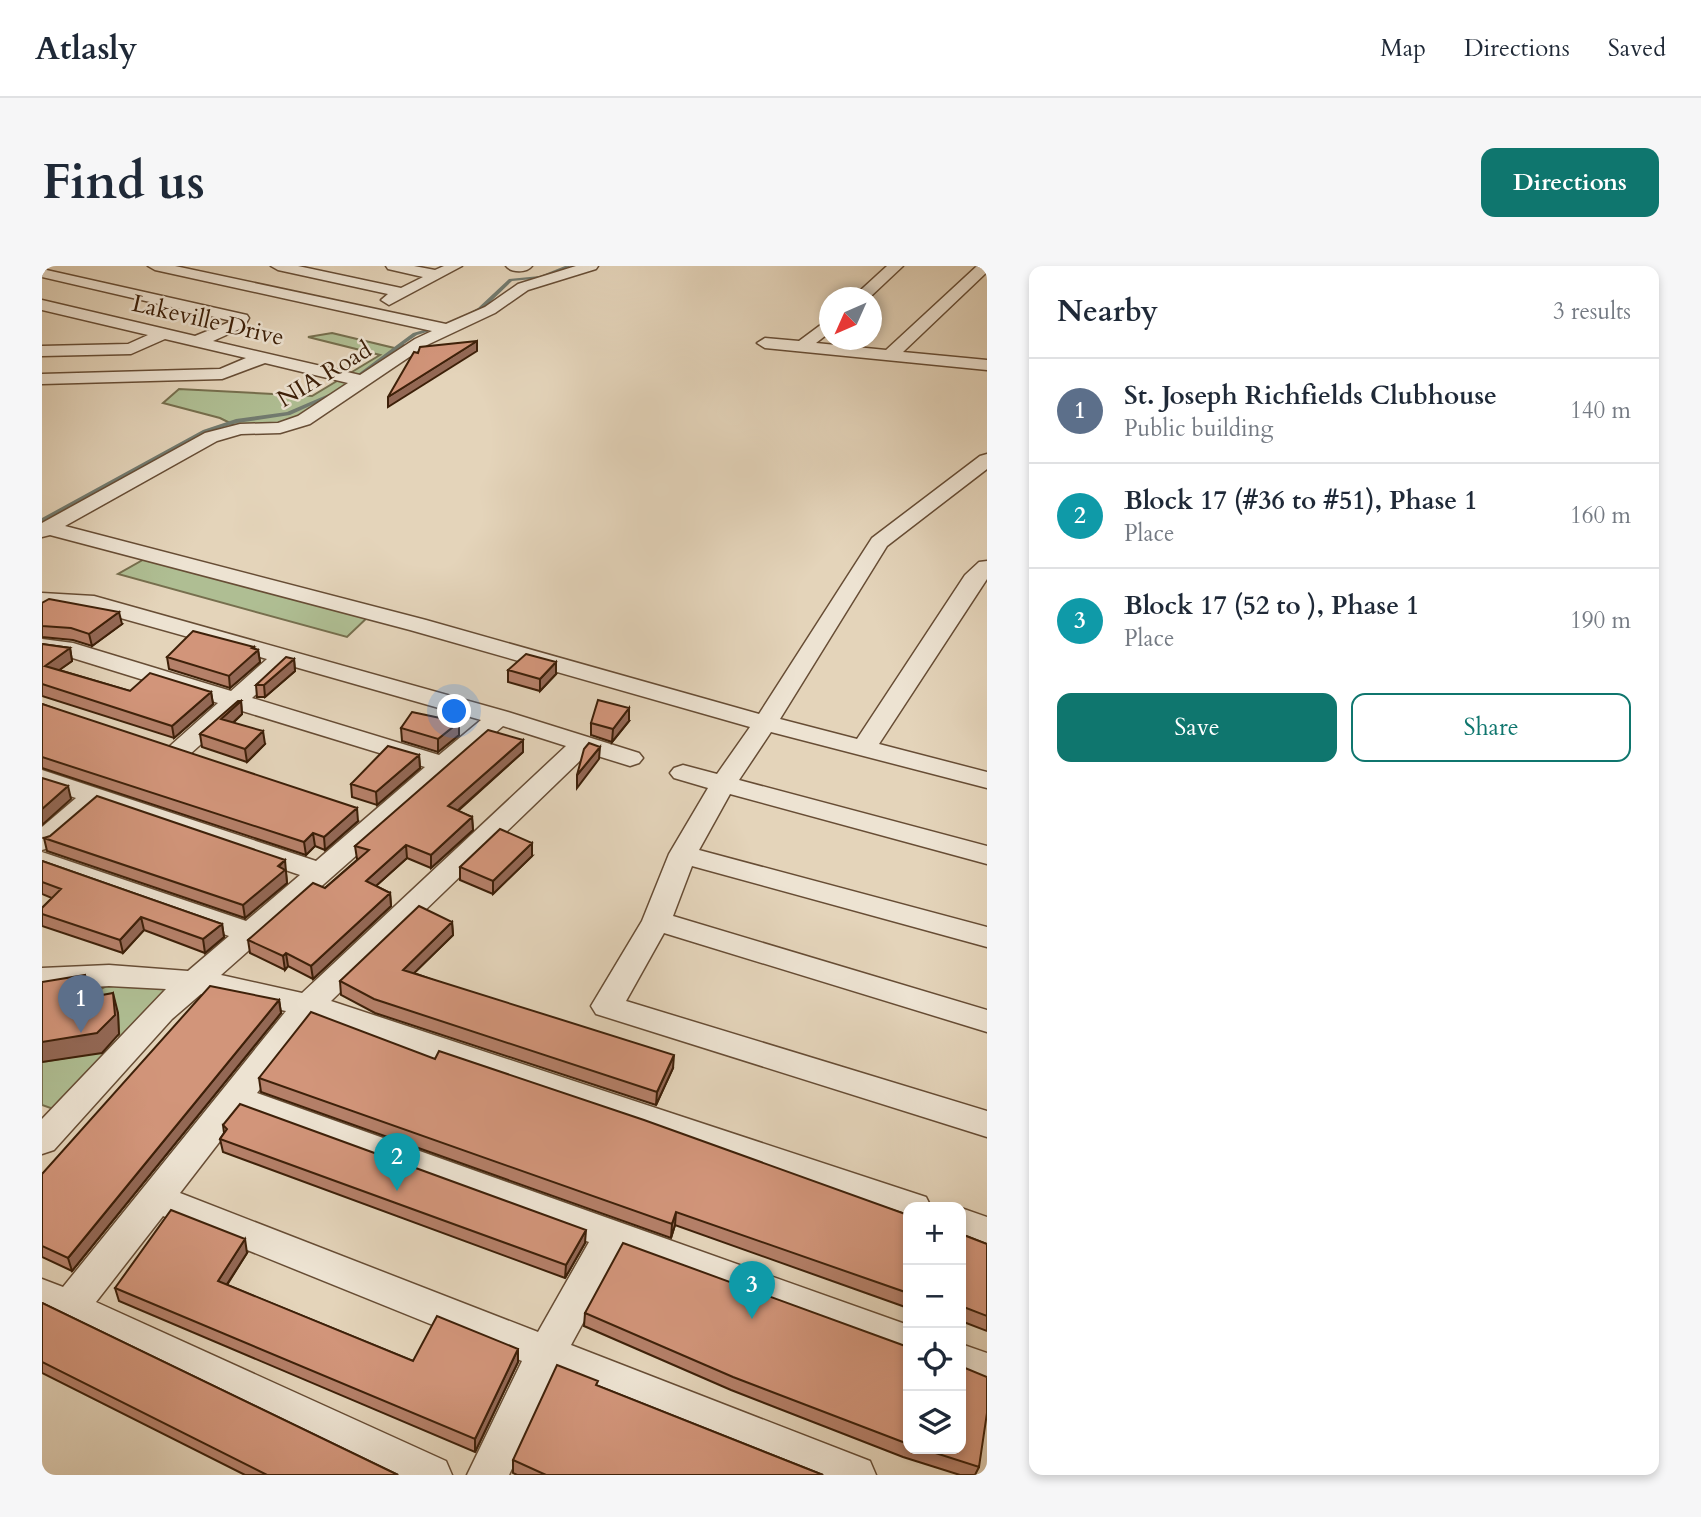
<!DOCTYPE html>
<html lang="en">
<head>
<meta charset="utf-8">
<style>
  body { margin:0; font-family:Cardo,serif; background:#f6f6f7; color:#1f2937 }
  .controls { position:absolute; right:21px; bottom:21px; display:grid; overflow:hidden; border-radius:14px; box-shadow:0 4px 10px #0003 }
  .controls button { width:63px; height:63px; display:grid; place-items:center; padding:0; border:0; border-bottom:2px solid #e0e1e3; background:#fff; color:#1f2937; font:35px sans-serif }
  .compass { position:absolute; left:777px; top:21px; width:63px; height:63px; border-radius:50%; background:#fff; box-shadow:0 4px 10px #0003; rotate:225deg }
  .you { position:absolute; left:413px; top:446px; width:24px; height:24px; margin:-18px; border:5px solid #fff; border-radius:50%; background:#1a73e8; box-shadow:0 0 0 10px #1a73e833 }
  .badge { display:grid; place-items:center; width:46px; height:46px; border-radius:50%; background:#0f766e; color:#fff; font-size:23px; font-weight:700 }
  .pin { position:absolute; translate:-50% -58px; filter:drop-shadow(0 2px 4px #0008) }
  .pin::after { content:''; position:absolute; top:37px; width:24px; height:21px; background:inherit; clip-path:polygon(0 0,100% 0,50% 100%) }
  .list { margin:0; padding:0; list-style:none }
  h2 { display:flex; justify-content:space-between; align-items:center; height:91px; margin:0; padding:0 28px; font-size:30px }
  h2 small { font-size:23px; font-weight:400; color:#747a83 }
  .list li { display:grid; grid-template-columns:46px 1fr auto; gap:21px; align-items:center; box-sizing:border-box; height:105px; padding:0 28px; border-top:2px solid #e0e1e3 }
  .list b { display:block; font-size:26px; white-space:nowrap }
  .list p { margin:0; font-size:23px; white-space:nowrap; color:#747a83 }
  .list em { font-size:23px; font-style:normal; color:#747a83 }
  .actions { display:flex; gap:14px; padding:21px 28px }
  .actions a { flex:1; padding:16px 0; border:2px solid #0f766e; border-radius:14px; text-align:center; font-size:24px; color:#0f766e }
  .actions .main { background:#0f766e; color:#fff }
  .icon { flex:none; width:38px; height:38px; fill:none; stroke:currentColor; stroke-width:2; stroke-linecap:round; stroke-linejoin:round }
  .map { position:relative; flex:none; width:945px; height:1209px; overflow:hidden; border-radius:14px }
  header { display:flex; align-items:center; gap:42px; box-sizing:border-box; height:98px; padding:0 35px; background:#fff; border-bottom:2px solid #e0e1e3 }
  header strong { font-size:33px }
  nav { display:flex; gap:38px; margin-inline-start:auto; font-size:24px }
  .intro { display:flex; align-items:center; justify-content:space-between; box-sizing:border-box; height:168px; padding:0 42px }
  h1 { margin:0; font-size:49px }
  .button { padding:18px 32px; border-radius:14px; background:#0f766e; color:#fff; font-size:24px; font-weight:700 }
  main { display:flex; gap:42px; padding:0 42px }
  aside { flex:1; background:#fff; border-radius:14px; box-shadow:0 4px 10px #0003 }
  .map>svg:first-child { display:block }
</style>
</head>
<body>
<header>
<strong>Atlasly</strong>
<nav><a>Map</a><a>Directions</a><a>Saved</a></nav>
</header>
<div class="intro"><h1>Find us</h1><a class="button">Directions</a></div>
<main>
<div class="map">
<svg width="945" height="1209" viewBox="0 0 945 1209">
  <rect width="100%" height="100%" fill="#e4d4ba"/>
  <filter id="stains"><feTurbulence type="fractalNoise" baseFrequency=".00286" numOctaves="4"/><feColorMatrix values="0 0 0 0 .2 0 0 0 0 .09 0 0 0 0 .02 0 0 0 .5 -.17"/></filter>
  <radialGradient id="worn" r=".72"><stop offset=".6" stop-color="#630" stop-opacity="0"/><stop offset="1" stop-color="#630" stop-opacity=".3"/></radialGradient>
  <path fill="#afbe93" stroke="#766f4e" stroke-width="2" d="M290 67 369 86 254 156 202 164 178 152 121 137 137 123 270 130 338 89 266 71Z
    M106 291 329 348 305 371 76 308Z
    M70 717 148 722 34 851 0 839V796L78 783 76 747 24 721 48 729Z"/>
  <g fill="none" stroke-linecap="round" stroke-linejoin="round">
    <path fill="#727b70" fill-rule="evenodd" d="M523 0H529L501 12 470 15 440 44 427 50 423 49 436 42 467 13 498 10Z
      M396 60 398 61V62L375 69 362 78V80L317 112 312 111 371 67Z
      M287 128 292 129 248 149 195 157 165 166 0 257V252L161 164 194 153 245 146Z"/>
    <g stroke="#674d35" stroke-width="3">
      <path id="minor" d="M106 0H133L404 58 443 41 476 18 534 0H556L554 3 486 24 453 47 385 79 268 158 238 167 199 168 175 175 23 260 384 354 717 448 830 272 938 190 945 188V203L845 280 738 453 815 473 923 309 937 296 945 295V313L837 478 945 506V522L729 466 697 514 945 580V598L688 528 657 584 945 661V681L650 600 631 650 945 744V766L622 667 584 735 945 845V871L554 748 549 740 600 655 627 588 666 522 632 512 628 507 632 502 641 499 675 508 708 461 368 364 8 269 0 271V257L163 167 198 158 236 157 256 150 306 117 223 97 180 113 0 118V108L178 103 204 92 123 73 89 88 0 90V80L86 78 106 69 0 44V34L153 70 190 55 0 11V3L205 49 207 52 202 61 171 75 318 109 373 73 390 65 113 4Z
        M229 0H256L359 22 381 11 346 3 344 0H372L393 4 402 0H420L347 39 339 34 346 28 236 4Z
        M464 0H490C485 7 469 7 464 0Z
        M845 0H861L827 32H810Z
        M935 0H945V6L861 86 945 94V104L723 82 715 77 723 72 757 75 788 52V66L774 77 844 84Z
        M0 327 52 330 466 446 597 487 601 492 597 497 588 500 546 487 289 735 884 931 889 941H866V954L272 753 215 827 866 1059V1093L579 987 529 1079 828 1195 834 1209H764L514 1108 467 1209H425L480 1095 121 950 54 1036 404 1195 410 1209H345L0 1047V1013L21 1021 244 745 159 728 130 753 12 884 0 888V853L124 723 67 720 0 724V702L67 699 146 705 187 670 0 605V586L204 655 258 609 57 540 10 581 0 584V561L34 532 0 521V504L274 595 383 501 197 444 147 489 138 492 129 489 125 484 129 479 176 437 21 389 0 387V373L31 377 189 425 225 393 43 342 0 341ZM246 399 439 454 397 489 210 432ZM461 460 524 480 260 727 179 709ZM199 848 547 976 496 1066 138 927Z
        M919 942 945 951V981L919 972Z
        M919 1078 945 1087V1123L919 1113Z"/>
    </g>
    <use href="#minor" fill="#ede3d2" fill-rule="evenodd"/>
  </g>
  <path fill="#b58069" stroke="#3d2009" stroke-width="2" d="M0 337 80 358 50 380 31 374 0 371Z
    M0 378 28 382 30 395 17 404 88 425 169 426 171 438 132 472 0 430Z
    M213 383 216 384 218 396 188 422 127 403 125 391Z
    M252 393 253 405 223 431H215L214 419Z
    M466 404 514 408 498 425 466 416Z
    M199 435 200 448 191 457 223 478 205 496 160 481 158 468Z
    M0 438 316 555 283 584 273 580 264 589 0 502Z
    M587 455 570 476 549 469V457Z
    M417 456V469L396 486 360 475 359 462Z
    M481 486 416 545 430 551 431 564 389 602 365 592 334 620 348 627 349 640 271 713 246 700 243 704 208 687 206 674 283 622 316 593H315L313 580Z
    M377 489 378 502 335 539 310 531 309 518Z
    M2 572 244 607 245 617 203 652 5 585Z
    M490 590 451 628 418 614V601Z
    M0 595 180 658 182 671 163 687 102 664 81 687 0 660V642L10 632 0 628Z
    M410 656 411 669 372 707 631 802 614 839 333 747 299 729 298 715Z
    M237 734 239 747 30 1005 0 991V908Z
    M393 793 866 949V1042L633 959 629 972 219 826 217 812Z
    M181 859 543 977 523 1012 181 886 178 873 182 867Z
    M919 968 945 978V1065L919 1055Z
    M205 987 185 1019 371 1095 476 1083V1096L433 1186 77 1035 73 1022Z
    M0 1037 356 1209H203L0 1107Z
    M543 1047 866 1081V1183H919L923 1102 937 1201 933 1209H918L861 1191 689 1124 542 1060Z
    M556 1120 781 1209H475L471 1207V1194Z"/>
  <path fill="#936855" stroke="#3d2009" stroke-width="2" d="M435 75V85L346 141V131Z
    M77 346 80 358 50 380 47 368Z
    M212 381 213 387 216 384 218 396 188 422 187 410Z
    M28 382 30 395 6 412 3 400Z
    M252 393 253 405 223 431 222 419Z
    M514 396V408L498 425V413Z
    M169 426 171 438 132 472 130 460Z
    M199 435 200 448 181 466 179 453Z
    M587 442V455L570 476 571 463Z
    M417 456V469L396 486V473Z
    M221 465 223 478 205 496 203 483Z
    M481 474V486L406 553V540Z
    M558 481 557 493 535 522V509Z
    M377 489 378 502 335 539 334 526Z
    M26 520 29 533 0 559V543Z
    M315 542 316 555 283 584 282 571Z
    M430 551 431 564 389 602V589Z
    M271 567 273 580 264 589 262 576Z
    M490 577V590L451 628V615Z
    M364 579 365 592 325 628 324 615Z
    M243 594 245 617 203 652 201 639Z
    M348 627 349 640 271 713 269 700Z
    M99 651 102 664 81 687 78 674Z
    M410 656 411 669 362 717 361 704Z
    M180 658 182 671 163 687 161 673Z
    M244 687 246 700 243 704 241 690Z
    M43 709 48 729 49 751 44 732Z
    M71 727 76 747 77 768 60 787 0 796V776Z
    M237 734 239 747 30 1005 26 992Z
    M632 789 631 802 614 839 615 826Z
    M634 946 633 959 629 972 630 958Z
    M544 964 543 977 523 1012 524 999Z
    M203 973 205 987 178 1029 176 1015Z
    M476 1083V1096L433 1186V1173Z"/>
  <path fill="#d2957a" stroke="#3d2009" stroke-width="2" d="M435 75 346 131 372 86 376 87 378 81Z
    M7 333 77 346 47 368 29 362 0 360V337Z
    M151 365 212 381 210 382 216 384 187 410 125 391Z
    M0 378 28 382 3 400 88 425 108 407 169 426 130 460 0 418Z
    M484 388 514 396 498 413 466 404Z
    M244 391 252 393 222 419H214Z
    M556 434 587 442 571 463 549 457Z
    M196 435H199L179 453 221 465 203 483 158 468Z
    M0 438 315 542 282 571 271 567 262 576 0 491Z
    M370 446 417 456 396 473 359 462Z
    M446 464 481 474 406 540 430 551 389 589 364 579 324 615 348 627 269 700 244 687 241 690 206 674 271 617 283 622 327 584 313 580Z
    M547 477 558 481 535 509 542 483Z
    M346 480 377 489 334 526 309 518Z
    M0 512 26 520 0 543Z
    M55 530 243 594 236 600 243 604 201 639 2 572 8 570Z
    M458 563 490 577 451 615 418 601Z
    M0 595 180 658 161 673 99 651 78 674 0 648V642L19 623 0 616Z
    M377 640 410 656 361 704 632 789 615 826 332 733 298 715Z
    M43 709 44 732 71 727 73 749 55 767 0 776V716Z
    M168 720 237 734 26 992 0 980V908Z
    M269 746 393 793 397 785 602 854 866 949V1027L634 946 630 958 217 812Z
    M198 838 544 964 524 999 178 873 185 863 181 859Z
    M129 944 203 973 176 1015 371 1095 395 1050 476 1083 433 1173 73 1022Z
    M919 968 945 978V1050L919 1040Z
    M581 977 866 1081V1178L691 1111 543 1047Z
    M0 1037 356 1209H225L0 1096Z
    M919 1094 921 1095 923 1102 945 1111V1147L937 1201 881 1183H919Z
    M515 1099 556 1115 554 1119 781 1209H504L471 1194Z"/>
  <g text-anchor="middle" stroke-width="5" stroke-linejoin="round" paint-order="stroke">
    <g font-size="24" fill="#3d2009" stroke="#ede3d2">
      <text transform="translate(166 54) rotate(13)" y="8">Lakeville Drive</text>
      <text transform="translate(282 108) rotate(-31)" y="8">NIA Road</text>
    </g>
  </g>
  <rect width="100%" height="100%" filter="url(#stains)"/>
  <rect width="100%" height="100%" fill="url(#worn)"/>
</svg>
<div class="controls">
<button>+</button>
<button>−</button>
<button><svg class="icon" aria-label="locate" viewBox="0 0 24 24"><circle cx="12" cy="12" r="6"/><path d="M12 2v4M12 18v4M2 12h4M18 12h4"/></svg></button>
<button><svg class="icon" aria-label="layers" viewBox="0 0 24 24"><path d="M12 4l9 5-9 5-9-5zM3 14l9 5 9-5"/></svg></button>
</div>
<svg class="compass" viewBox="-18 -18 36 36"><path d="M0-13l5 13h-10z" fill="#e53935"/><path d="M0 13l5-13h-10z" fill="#747a83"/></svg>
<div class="you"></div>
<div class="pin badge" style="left:39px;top:767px;background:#5c6f8a">1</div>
<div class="pin badge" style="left:355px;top:925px;background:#0f9aa8">2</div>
<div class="pin badge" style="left:710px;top:1053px;background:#0f9aa8">3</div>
</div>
<aside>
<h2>Nearby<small>3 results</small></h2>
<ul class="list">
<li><span class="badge" style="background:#5c6f8a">1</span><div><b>St. Joseph Richfields Clubhouse</b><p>Public building</p></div><em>140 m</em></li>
<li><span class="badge" style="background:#0f9aa8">2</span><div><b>Block 17 (#36 to #51), Phase 1</b><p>Place</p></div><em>160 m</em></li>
<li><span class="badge" style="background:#0f9aa8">3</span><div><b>Block 17 (52 to ), Phase 1</b><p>Place</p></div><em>190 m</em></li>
</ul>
<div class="actions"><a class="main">Save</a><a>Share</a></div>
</aside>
</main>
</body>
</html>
